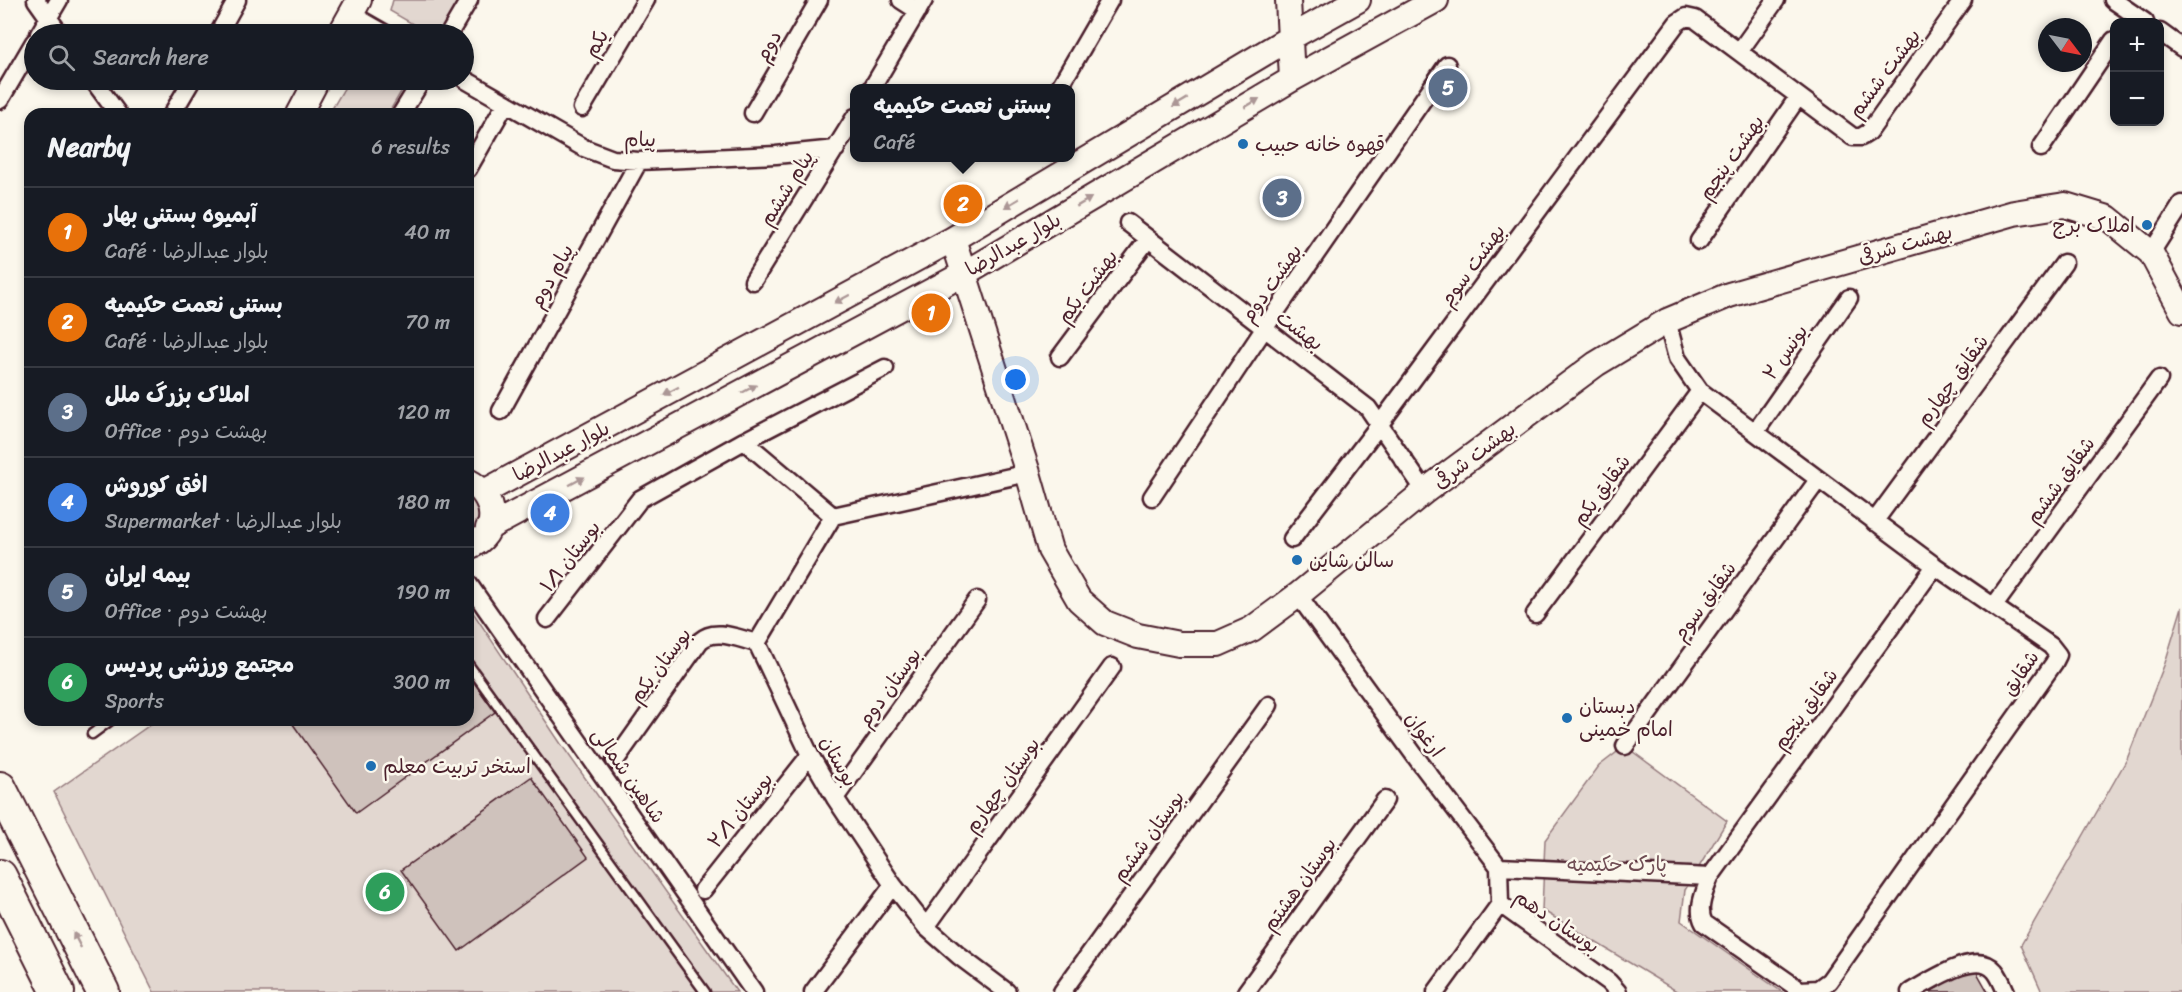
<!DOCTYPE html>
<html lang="en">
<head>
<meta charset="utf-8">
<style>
  body { margin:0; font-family:Sriracha,"Playpen Sans Arabic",sans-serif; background:#242831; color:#f1f3f6 }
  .controls { position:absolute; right:18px; top:18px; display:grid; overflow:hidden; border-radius:12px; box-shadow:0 3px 9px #0003 }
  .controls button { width:54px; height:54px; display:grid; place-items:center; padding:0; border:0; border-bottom:2px solid #363941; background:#171b24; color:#f1f3f6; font:30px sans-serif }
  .compass { position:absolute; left:2038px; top:18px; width:54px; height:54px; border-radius:50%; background:#171b24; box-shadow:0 3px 9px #0003; rotate:122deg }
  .you { position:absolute; left:1016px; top:380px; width:21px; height:21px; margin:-15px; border:4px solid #fff; border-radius:50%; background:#1a73e8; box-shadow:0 0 0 9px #1a73e833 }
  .badge { display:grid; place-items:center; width:39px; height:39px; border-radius:50%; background:#7c3aed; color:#fff; font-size:20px; font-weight:700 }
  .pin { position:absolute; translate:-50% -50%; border:3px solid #fff; box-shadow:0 2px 6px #0006 }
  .popup { position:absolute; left:850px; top:84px; width:225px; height:78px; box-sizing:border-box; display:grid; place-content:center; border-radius:12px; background:#171b24; filter:drop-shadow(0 2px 4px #0005); font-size:20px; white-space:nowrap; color:#9ea1a6 }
  .popup b { font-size:22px; color:#f1f3f6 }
  .popup::after { content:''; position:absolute; left:50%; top:100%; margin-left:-12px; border:12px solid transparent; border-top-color:#171b24 }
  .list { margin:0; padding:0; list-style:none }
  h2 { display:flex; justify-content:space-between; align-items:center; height:78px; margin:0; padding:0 24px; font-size:26px }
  h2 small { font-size:20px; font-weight:400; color:#9ea1a6 }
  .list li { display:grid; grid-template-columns:39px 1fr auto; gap:18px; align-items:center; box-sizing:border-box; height:90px; padding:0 24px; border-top:2px solid #363941 }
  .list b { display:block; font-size:22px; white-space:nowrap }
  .list p { margin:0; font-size:20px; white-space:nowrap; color:#9ea1a6 }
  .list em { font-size:20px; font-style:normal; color:#9ea1a6 }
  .icon { flex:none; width:33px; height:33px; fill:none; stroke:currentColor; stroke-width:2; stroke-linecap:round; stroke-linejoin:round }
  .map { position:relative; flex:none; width:2182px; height:992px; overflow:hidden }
  .search { position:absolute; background:#171b24; box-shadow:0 3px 9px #0003; left:24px; top:24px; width:450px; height:66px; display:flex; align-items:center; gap:15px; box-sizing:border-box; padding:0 21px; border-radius:33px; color:#9ea1a6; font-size:22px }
  .panel { position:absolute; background:#171b24; box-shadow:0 3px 9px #0003; left:24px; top:108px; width:450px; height:618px; border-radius:18px }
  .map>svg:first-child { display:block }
</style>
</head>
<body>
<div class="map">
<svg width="2182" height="992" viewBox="0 0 2182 992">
  <rect width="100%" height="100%" fill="#fbf7ec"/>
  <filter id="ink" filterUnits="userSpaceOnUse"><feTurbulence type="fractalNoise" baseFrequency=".0167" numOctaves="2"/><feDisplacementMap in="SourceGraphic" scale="12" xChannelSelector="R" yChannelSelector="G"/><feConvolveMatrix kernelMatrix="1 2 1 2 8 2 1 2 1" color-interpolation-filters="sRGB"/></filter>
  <g filter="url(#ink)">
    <path fill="#e2d7d0" stroke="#967b7e" stroke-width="1.5" d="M393 0H461L442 34H430L390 11Z
      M349 80H408L388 114H329Z
      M468 494C482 506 483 522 468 534Z
      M468 605 561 744 737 992H154L54 792 157 720H468Z
      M2182 607V992H2042L2021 945 2127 759 2165 663Z
      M1625 746 1727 821 1685 890 1681 921 1782 992H1678L1542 910 1545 840 1599 766Z"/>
    <path fill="#cfc2bc" stroke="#4a1f2b" stroke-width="1.5" d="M468 674 495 712 356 813 290 720H468Z
      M531 777 588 857 459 951 401 870Z
      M1975 969 1988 992H1929L1939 987 1938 983 1961 971 1962 975Z"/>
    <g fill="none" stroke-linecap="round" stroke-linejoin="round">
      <g stroke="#4a1f2b" stroke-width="13">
        <path id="lane" d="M468 664 705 992
          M92 734 111 720"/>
      </g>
      <g stroke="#4a1f2b" stroke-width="21">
        <path id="street" d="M36 0 60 34
          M901 0 918 11
          M2113 0 2145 22
          M351 14 386 34
          M2160 32 2182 48
          M39 34 59 0
          M218 34 237 0
          M449 34 469 0
          M1739 52 1776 0
          M464 79 584 148 613 159 639 161 776 155 836 149
          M93 80 118 114
          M872 88 924 0
          M1059 88 1110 0
          M0 100 34 42
          M582 108 646 0
          M753 113 819 0
          M172 114 192 80
          M401 114 422 80
          M2041 148 2114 40
          M468 169 506 103
          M1128 223 1368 408 1425 491
          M1699 241 1798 97
          M2151 253 2182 204
          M753 281 855 117
          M1667 321 1677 358 1700 391 1935 566 2051 646 2058 655 2054 663 1829 981 1818 989 1800 990 1704 923C1696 909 1705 891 1710 877L1935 566
          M1060 357 1148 239
          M501 411 639 161
          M1756 431 1849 298
          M744 441 833 516
          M1152 497 1264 329 1447 65
          M1874 522 2064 263
          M1292 539 1380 424 1677 23 1686 17 1695 19 1853 137H1861L1869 132 1963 0
          M468 583 754 992
          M1298 595 1418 760 1499 867 1500 904
          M1994 606 2159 379
          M1535 614 1700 391
          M547 619 640 499 744 441 885 368
          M1625 746 1818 480
          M615 761 700 641C715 627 739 639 757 643
          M835 798 977 600
          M1499 867 1710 877
          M703 890 810 755
          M1500 904 1609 982 1618 992
          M926 927 1112 667
          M813 992 893 885
          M1007 992 959 956 926 927 893 885 835 798 810 755 757 643 833 516 1028 473
          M1062 992 1269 705
          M1246 992 1385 800
          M1436 992 1500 904
          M1910 992C1929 982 1977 948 1995 971 2000 977 2003 985 2006 992"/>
      </g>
      <g stroke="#4a1f2b" stroke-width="28">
        <path id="secondary" d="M1288 0 1292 79
          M340 34 359 0
          M299 114 317 80
          M953 239 1028 473 1050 550 1079 600 1105 623 1138 636 1179 644H1218L1252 629 1298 595 1425 491 1596 364 1667 321 1729 295 2014 213 2065 205 2108 218 2151 253 2182 311
          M468 481C497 495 501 536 468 547
          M484 492 953 239 1288 39 1358 0
          M488 528 965 273 1292 79 1436 0"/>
      </g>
      <g stroke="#4a1f2b" stroke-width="36">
        <path id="highway" d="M0 788 103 992
          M0 876 58 992"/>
      </g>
      <use href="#lane" stroke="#fbf7ec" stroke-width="8"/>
      <use href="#street" stroke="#fbf7ec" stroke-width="16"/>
      <use href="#secondary" stroke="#fbf7ec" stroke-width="24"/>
      <use href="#highway" stroke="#fbf7ec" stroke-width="32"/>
    </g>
    <defs><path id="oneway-solid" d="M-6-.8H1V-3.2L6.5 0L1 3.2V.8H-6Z" transform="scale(1.5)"/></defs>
    <g fill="#ab9695">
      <use href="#oneway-solid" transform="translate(1180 103) rotate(149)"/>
      <use href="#oneway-solid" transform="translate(1252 103) rotate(-31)"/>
      <use href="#oneway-solid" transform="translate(1084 202) rotate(-31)"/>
      <use href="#oneway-solid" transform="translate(1012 203) rotate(149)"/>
      <use href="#oneway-solid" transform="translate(842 299) rotate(152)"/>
      <use href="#oneway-solid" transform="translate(749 389) rotate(-28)"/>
      <use href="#oneway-solid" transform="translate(671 391) rotate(152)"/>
      <use href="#oneway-solid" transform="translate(577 481) rotate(-28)"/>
      <use href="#oneway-solid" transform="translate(77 940) rotate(-117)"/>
    </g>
  </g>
  <g fill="#1f6fb2" stroke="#fbf7ec" stroke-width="2">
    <circle cx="1243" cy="144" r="6"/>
    <circle cx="2147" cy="225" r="6"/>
    <circle cx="1297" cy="560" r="6"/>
    <circle cx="1567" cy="718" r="6"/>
    <circle cx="371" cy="766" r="6"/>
  </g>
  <g text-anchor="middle" stroke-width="5" stroke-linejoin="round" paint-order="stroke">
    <g font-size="20" fill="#4a1f2b" stroke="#fbf7ec">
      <text transform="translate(596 43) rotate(-59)" y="7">یکم</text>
      <text transform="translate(768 46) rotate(-60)" y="7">دوم</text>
      <text transform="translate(1884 73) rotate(-53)" y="7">بهشت ششم</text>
      <text transform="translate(640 139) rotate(1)" y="7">پیام</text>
      <text transform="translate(1731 157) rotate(-55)" y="7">بهشت پنجم</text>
      <text transform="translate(786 188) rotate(-58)" y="7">پیام ششم</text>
      <text transform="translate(1013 244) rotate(-30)" y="7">بلوار عبدالرضا</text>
      <text transform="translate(1905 244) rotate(-16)" y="7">بهشت شرقی</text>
      <text transform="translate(1472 265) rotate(-54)" y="7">بهشت سوم</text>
      <text transform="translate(551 276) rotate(-61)" y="7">پیام دوم</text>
      <text transform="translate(1271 283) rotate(-55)" y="7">بهشت دوم</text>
      <text transform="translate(1087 286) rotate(-53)" y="7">بهشت یکم</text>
      <text transform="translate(1300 330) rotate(37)" y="7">بهشت</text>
      <text transform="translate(1785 352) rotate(-55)" y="7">یونس ۲</text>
      <text transform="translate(1952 380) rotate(-54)" y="7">شقایق چهارم</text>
      <text transform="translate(561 451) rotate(-28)" y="7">بلوار عبدالرضا</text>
      <text transform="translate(1474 455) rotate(-37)" y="7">بهشت شرقی</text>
      <text transform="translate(2060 480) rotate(-54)" y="7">شقایق ششم</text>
      <text transform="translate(1601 490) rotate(-54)" y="7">شقایق یکم</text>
      <text transform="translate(570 556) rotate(-52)" y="7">بوستان ۱/۱</text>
      <text transform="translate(1704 601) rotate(-54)" y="7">شقایق سوم</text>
      <text transform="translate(660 665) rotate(-53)" y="7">بوستان یکم</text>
      <text transform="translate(2020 673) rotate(-56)" y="7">شقایق</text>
      <text transform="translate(889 687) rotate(-54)" y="7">بوستان دوم</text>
      <text transform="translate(1805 709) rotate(-54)" y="7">شقایق پنجم</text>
      <text transform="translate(1425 734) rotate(54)" y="7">ارغوان</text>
      <text transform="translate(839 761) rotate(61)" y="7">بوستان</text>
      <text transform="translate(629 775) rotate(55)" y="7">شاهین شمالی</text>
      <text transform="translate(1002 785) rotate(-54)" y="7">بوستان چهارم</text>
      <text transform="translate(740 810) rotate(-51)" y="7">بوستان ۲/۱</text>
      <text transform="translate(1148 836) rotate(-54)" y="7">بوستان ششم</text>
      <text transform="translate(1299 884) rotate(-54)" y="7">بوستان هشتم</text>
      <text transform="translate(1557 921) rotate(34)" y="7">بوستان دهم</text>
    </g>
    <g font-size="20" fill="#4a1f2b" stroke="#fbf7ec" text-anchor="start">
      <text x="1255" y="151">قهوه خانه حبیب</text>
      <text x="2135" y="232" text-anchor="end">املاک برج</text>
      <text x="1309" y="567">سالن شاین</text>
      <text x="1579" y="713">دبستان<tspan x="1579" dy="23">امام خمینی</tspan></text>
      <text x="383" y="773">استخر تربیت معلم</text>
    </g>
    <g font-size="20" fill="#704d54" stroke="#fbf7ec">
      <text x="1617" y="871">پارک حکیمیه</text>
    </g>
  </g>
</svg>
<div class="controls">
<button>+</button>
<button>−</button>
</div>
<svg class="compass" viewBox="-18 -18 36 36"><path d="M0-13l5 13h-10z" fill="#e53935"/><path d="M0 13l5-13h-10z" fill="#9ea1a6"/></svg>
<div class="you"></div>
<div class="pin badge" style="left:931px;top:313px;background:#e8710a">1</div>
<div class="pin badge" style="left:963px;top:204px;background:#e8710a">2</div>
<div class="popup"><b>بستنی نعمت حکیمیه</b>Café</div>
<div class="pin badge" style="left:1282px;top:198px;background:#5c6f8a">3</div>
<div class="pin badge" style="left:550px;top:513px;background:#3f7fe0">4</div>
<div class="pin badge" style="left:1448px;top:88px;background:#5c6f8a">5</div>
<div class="pin badge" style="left:385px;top:892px;background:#2e9e5b">6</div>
<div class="search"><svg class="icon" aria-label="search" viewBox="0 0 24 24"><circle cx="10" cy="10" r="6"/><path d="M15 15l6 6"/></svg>Search here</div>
<section class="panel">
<h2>Nearby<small>6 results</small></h2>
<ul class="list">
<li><span class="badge" style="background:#e8710a">1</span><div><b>آبمیوه بستنی بهار</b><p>Café · بلوار عبدالرضا</p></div><em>40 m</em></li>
<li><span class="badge" style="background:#e8710a">2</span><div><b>بستنی نعمت حکیمیه</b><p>Café · بلوار عبدالرضا</p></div><em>70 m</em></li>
<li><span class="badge" style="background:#5c6f8a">3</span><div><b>املاک بزرگ ملل</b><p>Office · بهشت دوم</p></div><em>120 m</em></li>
<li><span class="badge" style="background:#3f7fe0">4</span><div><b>افق کوروش</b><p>Supermarket · بلوار عبدالرضا</p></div><em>180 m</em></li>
<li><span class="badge" style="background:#5c6f8a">5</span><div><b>بیمه ایران</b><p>Office · بهشت دوم</p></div><em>190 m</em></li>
<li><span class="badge" style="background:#2e9e5b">6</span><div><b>مجتمع ورزشی پردیس</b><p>Sports</p></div><em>300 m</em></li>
</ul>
</section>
</div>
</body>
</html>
